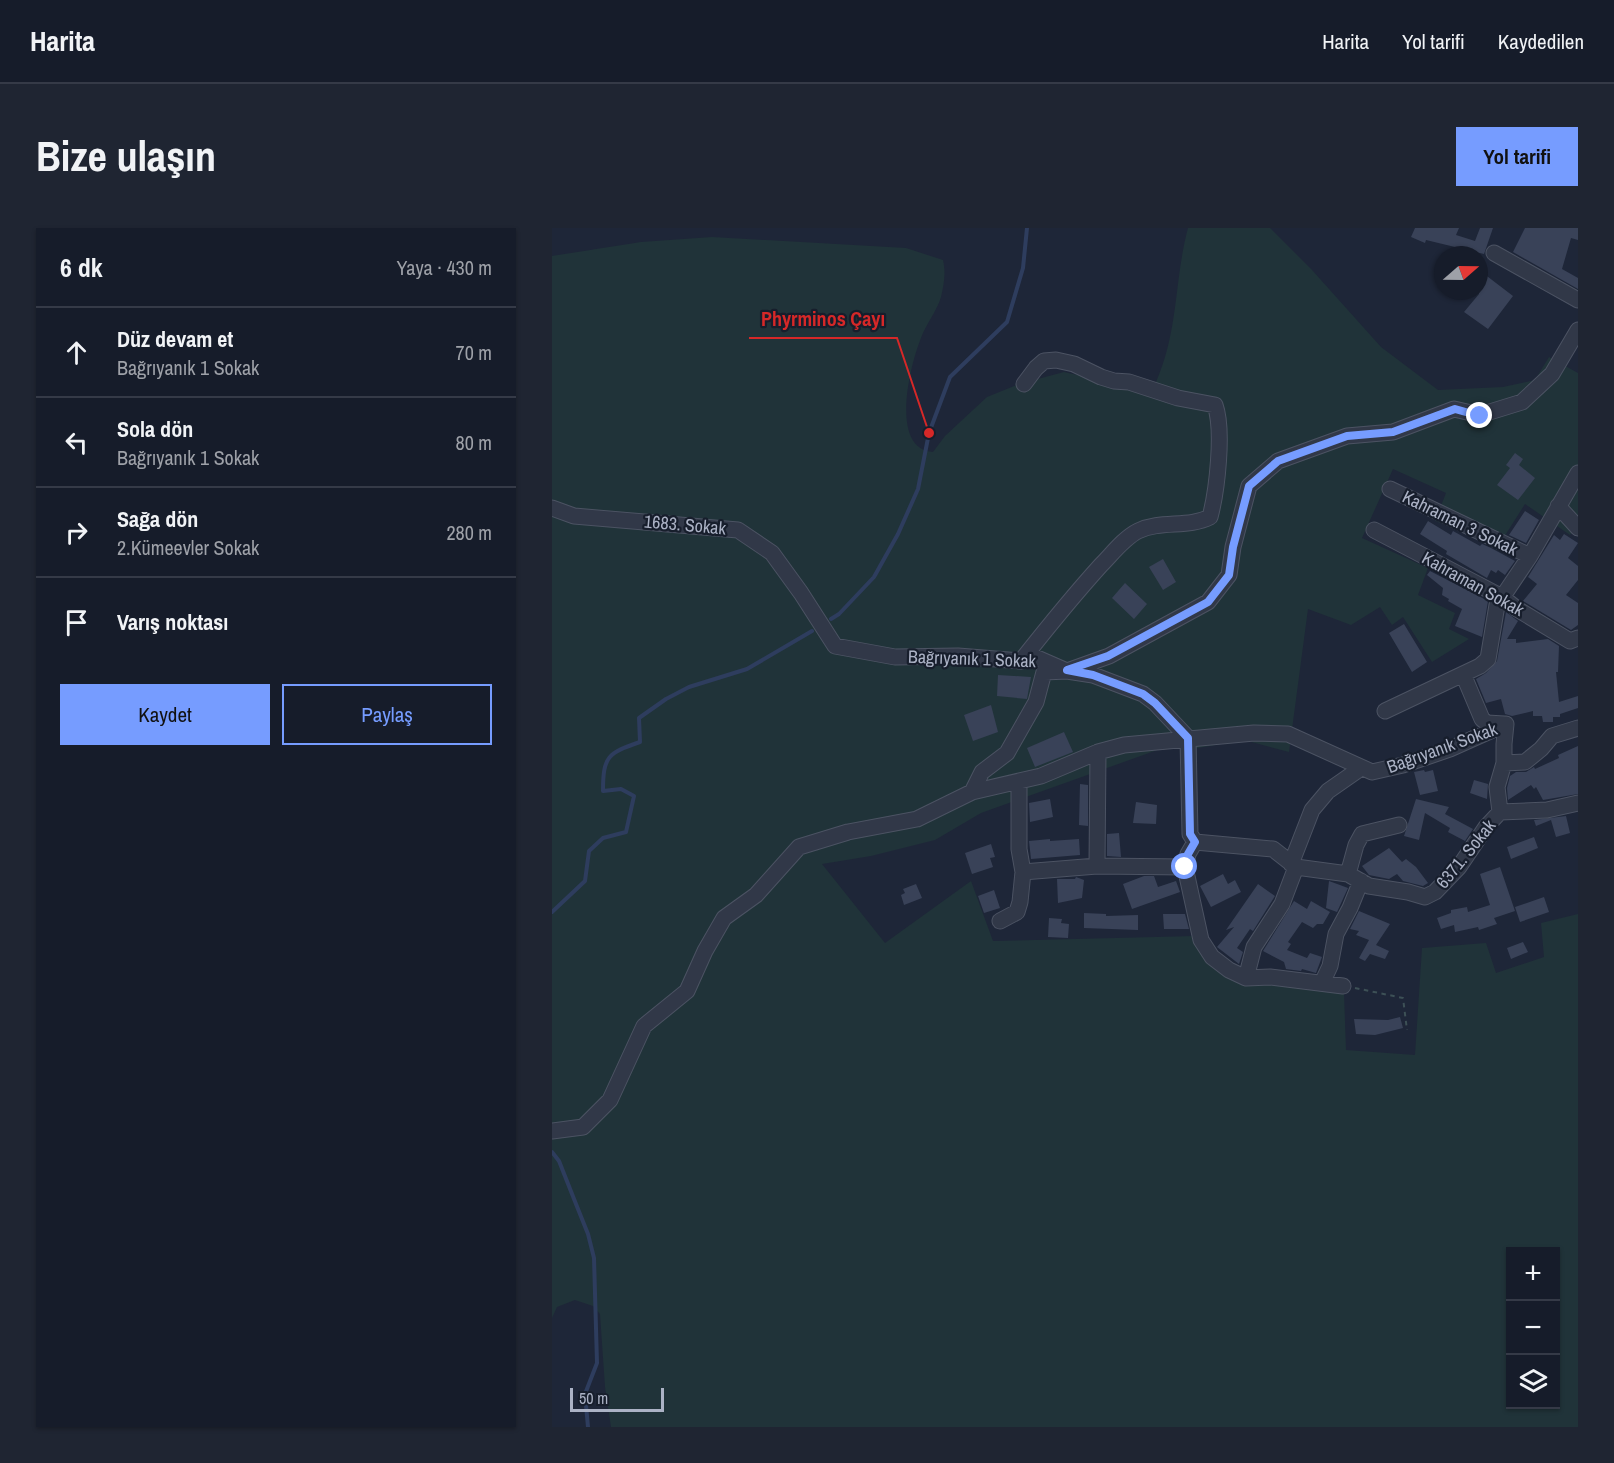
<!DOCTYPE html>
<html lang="tr">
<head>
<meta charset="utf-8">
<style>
  body { margin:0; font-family:"Archivo Narrow",sans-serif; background:#1f2532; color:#f1f3f6 }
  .controls { position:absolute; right:18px; bottom:18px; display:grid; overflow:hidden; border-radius:0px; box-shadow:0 2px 4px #0004 }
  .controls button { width:54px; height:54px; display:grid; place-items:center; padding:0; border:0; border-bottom:2px solid #353a47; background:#161c2a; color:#f1f3f6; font:30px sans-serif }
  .compass { position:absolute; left:882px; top:18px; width:54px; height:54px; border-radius:50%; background:#161c2a; box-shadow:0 2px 4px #0004; rotate:70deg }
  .scale { position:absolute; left:18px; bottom:15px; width:94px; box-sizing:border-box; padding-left:6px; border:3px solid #abb2c5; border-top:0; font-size:16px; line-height:21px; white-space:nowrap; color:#abb2c5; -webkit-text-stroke:4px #171e2c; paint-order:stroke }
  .stop { position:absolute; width:18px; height:18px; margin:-14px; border:4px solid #769cff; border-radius:50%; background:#fff }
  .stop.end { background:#769cff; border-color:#fff; box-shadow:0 2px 6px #0008 }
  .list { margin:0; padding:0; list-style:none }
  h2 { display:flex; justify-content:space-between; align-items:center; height:78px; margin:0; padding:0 24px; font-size:26px }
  h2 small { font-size:20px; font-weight:400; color:#9ea1a8 }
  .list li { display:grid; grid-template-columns:39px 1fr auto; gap:18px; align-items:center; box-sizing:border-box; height:90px; padding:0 24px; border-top:2px solid #353a47 }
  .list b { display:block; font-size:22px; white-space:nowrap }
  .list p { margin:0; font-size:20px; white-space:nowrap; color:#9ea1a8 }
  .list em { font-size:20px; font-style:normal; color:#9ea1a8 }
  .actions { display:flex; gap:12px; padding:18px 24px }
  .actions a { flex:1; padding:14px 0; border:2px solid #769cff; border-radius:0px; text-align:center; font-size:21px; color:#769cff }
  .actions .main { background:#769cff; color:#111 }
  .icon { flex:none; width:33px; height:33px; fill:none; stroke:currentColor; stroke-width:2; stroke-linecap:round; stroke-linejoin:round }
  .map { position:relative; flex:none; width:1026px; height:1199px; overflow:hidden; border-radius:0px }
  header { display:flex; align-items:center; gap:36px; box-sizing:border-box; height:84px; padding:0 30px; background:#161c2a; border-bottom:2px solid #353a47 }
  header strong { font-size:28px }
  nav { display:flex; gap:33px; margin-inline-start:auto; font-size:21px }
  .intro { display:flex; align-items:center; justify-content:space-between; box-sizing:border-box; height:144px; padding:0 36px }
  h1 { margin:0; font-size:42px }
  .button { padding:15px 27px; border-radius:0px; background:#769cff; color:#111; font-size:21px; font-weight:700 }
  main { display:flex; gap:36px; padding:0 36px }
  aside { flex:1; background:#161c2a; border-radius:0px; box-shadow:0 2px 4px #0004 }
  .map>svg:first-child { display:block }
</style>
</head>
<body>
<header>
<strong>Harita</strong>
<nav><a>Harita</a><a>Yol tarifi</a><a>Kaydedilen</a></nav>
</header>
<div class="intro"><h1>Bize ulaşın</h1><a class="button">Yol tarifi</a></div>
<main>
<aside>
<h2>6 dk<small>Yaya · 430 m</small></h2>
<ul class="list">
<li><svg class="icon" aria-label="ahead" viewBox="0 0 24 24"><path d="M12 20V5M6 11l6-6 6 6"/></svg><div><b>Düz devam et</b><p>Bağrıyanık 1 Sokak</p></div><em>70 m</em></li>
<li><svg class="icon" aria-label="left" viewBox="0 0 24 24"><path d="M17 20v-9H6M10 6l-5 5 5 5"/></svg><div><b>Sola dön</b><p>Bağrıyanık 1 Sokak</p></div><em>80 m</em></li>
<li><svg class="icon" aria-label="right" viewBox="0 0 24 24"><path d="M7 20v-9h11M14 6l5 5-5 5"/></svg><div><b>Sağa dön</b><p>2.Kümeevler Sokak</p></div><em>280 m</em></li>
<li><svg class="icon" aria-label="arrive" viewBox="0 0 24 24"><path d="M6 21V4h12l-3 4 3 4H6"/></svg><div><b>Varış noktası</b></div></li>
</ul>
<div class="actions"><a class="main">Kaydet</a><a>Paylaş</a></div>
</aside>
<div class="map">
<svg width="1026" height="1199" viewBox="0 0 1026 1199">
  <rect width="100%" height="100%" fill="#1e2638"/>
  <path fill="#203339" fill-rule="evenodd" d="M636 0H718L760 42 829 119 886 162 951 159 983 152 997 129 1026 145V293L1018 307 973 276 947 317 883 293 894 265 841 241 810 310 876 340 866 367 903 385 897 401 917 411 880 434 851 389 840 397 828 379 799 397 756 381 737 524 692 512 629 523 625 515 429 585 383 612 319 628 270 636 333 715 419 653 441 713 643 708 700 751 792 765 794 822 863 827 870 720 934 715 944 745 992 729 989 695 1026 686V1199H59L53 1159 48 1086 41 1078 23 1072 5 1079 0 1090V28L89 14 160 9 354 20 391 32C394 45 392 56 389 69 385 83 374 96 369 110 358 137 337 221 381 224L393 208 435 169 467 156 512 144 588 161 604 154C627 102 622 52 636 0ZM958 1024H1004V1176H958Z"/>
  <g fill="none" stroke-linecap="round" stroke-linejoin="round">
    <path stroke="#2e3d5e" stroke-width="4" d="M279 391 287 386 322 349 346 306 366 261 377 205 398 149 455 94 471 40 475 0
      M0 684 33 653 37 623 51 610 74 604 82 568 69 561 51 563C51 528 56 525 88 514L87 490 114 471 137 459 195 441 260 403
      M0 924 7 933 24 976 36 1006 42 1030 45 1135 33 1166 36 1199"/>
  </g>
  <path fill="#394258" d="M863 0H907L904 7 923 13 928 0H941L932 26 874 12 873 15 859 9Z
    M973 0H1026V12L1019 10 1010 41 1026 50V61L961 24Z
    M927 42 961 68 936 101 912 84 927 66Z
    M963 225 971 231 967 237 983 250 966 272 945 257 958 240 954 237Z
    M973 283 987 292 974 315 957 307Z
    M876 293 899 307 901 303 928 318 930 316 939 320 963 333 953 347 946 342 944 345 939 342 935 350 894 326 895 323 868 306Z
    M1012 306 1026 315 1016 330 1026 338V352L1014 367 1026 375V397L1019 402 971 373 985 356 976 349 1002 307 1008 312Z
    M611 331 624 354 611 362 597 339Z
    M878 343 936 373 930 409 903 398 910 381 896 373 897 371 890 367 891 360 875 347Z
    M573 355 595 376 582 391 560 370Z
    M954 384 966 393 955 411H964V415L996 411 1007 418 1006 444H1004L1007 474 1026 468V480L1008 486V489H1001V494H991L990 488H981V483L960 488 953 486 949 471 934 475 924 451 934 445 945 433Z
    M852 396 875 434 860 444 837 405Z
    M446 447 479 449 475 471 445 468Z
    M439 477 446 504 421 513 412 487Z
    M512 504 521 524 483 539 475 520Z
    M1026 518V566L991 572 984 559 982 561 979 557 956 572 955 560 958 548 964 544H974L982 539 983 541 1007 530 1006 527Z
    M872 542 873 544 881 542 886 563 868 567 862 544Z
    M922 552 936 556 935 571 918 565Z
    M528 556 536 557V598L527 597Z
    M498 571 501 589 478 594 477 575Z
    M864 571 897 579 893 586 921 601 913 613 896 604 898 600 873 585 867 612 852 608Z
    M584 574 605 577 604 596 581 595Z
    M1014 588 1018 605 1004 609 999 592 984 598 982 592Z
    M567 605 569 629 555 628V606Z
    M982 609 986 620 959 631 955 619Z
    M498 611V613L527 611 528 627 479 631 477 613Z
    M439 616 443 629 438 630 441 639 420 646 413 625Z
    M837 620 850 634 854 631 864 639 876 655 871 658 851 653 845 646 837 651 817 647 810 638Z
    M948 639 963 683 942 690 945 696 927 702 926 699 903 704 902 697 889 701 885 690 899 685V682L915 679 916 684 938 677 928 646Z
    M671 646 676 656 683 652 689 664 659 679 648 658Z
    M592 648H602L606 659 624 653 628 664 580 681 571 656Z
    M524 649 532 652 530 670 506 675 505 651H523Z
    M777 653 796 660 785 684 774 680Z
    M364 656 370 670 352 677 349 667 353 665 351 661Z
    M706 656 723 668 701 703 698 701 685 720 691 724 687 736 665 719 682 699 674 702Z
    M442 662 448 680 432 685 426 668Z
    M992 669 997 684 968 694 963 679Z
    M742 673 755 681 759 673 778 684 771 696H765L761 700 750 694 736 714 739 716 735 722 755 730 758 725 770 729 764 745 750 741 749 743 734 741 732 734 711 723Z
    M807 683 838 696 824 717 837 723 833 731 818 726 813 733 807 730 817 712 804 707 807 703 798 701Z
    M532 685 554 686V688L586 687V702L532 700Z
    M611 686H633L637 701H612Z
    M497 690 510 691 509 695 517 696 516 710 496 709Z
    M971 714 976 724 959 731 955 720Z
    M848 789 851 800 823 807 804 806 802 791 836 792Z"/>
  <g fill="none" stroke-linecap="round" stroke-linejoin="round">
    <g stroke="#4c5363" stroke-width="17">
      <path id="minor" d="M942 25 1026 72
        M838 261 978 328
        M1006 278 1026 300
        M0 280 22 288 186 302 220 325 249 365 283 418 343 429 406 428 469 433 483 429 515 443 541 447 591 466 603 475 636 510 638 606 643 614
        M822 302 950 369 965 381 1018 413 1026 410
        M469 433C495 400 521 368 549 337 560 326 572 310 586 303 609 292 636 300 658 289 665 263 672 202 663 177L626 170 577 154 562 153 549 149 522 136 504 132 492 133 484 140 472 156
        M911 446 930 491 935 495 952 496
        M833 483 928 438 936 431 945 377 978 328 1026 245
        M952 535 973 534 989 521 1000 508 1026 500
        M467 554V621L471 644 545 638 633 639
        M420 564 430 544 455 525 484 474 492 444 515 443 557 428 656 374 677 347 681 319 697 258 726 233 795 208 841 204 902 181 928 187 970 174 1000 146 1026 102
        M643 614 721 621 744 639 796 646 817 658 856 664 873 669 883 664 907 639 934 599 948 584 995 582 1026 575
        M643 614 636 626 633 639 649 712 660 729 677 742 694 750 718 749 791 758
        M739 636 760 582 776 563 809 540
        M545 638 546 524
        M796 646 804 617 810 606 847 597
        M448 693 465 684 468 674 471 644
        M694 750 702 719 730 676 744 639
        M770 755 778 738 784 706 798 680 809 653
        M0 903 31 899 58 872 92 798 135 763 153 723 172 690 204 667 247 619 296 604 365 591 420 564 489 548 546 524 572 517 702 505 736 506 820 544 851 537 898 521 954 496 952 516V535L945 559 948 584"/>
    </g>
    <path stroke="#3d5056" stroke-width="2" stroke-dasharray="4.5 4.5" stroke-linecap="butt" d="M803 760 851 770 855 802"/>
    <use href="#minor" stroke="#313848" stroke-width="15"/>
  </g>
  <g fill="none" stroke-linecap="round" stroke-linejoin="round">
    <path stroke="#769cff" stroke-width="8" d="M633 639 636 626 643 614 638 606 636 510 603 475 591 466 541 447 515 442 556 428 656 374 677 347 681 319 697 258 726 233 795 208 841 204 903 181 928 188"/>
  </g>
  <g text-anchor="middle" stroke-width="4.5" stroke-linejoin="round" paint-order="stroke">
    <g font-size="18" fill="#abb2c5" stroke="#171e2c">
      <text transform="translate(908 295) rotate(26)" y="6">Kahraman 3 Sokak</text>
      <text transform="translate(133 297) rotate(5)" y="6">1683. Sokak</text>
      <text transform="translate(921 356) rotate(29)" y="6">Kahraman Sokak</text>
      <text transform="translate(420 431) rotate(2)" y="6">Bağrıyanık 1 Sokak</text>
      <text transform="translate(890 520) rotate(-20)" y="6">Bağrıyanık Sokak</text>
      <text transform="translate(914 626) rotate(-51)" y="6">6371. Sokak</text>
    </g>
  </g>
  <path fill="none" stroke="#d62828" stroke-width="2" d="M377 205L345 110H197"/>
  <circle fill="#d62828" stroke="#171e2c" stroke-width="2" cx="377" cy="205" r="6"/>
  <g font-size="20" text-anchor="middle" font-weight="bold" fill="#d62828" stroke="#171e2c" stroke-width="4.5" stroke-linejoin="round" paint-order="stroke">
    <text x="271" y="98">Phyrminos Çayı</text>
  </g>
</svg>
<div class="controls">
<button>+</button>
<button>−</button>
<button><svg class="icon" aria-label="layers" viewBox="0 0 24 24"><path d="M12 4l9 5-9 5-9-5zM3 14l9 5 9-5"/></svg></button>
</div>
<svg class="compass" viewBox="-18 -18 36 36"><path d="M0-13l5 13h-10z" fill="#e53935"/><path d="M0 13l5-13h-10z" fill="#9ea1a8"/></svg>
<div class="scale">50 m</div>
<div class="stop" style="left:633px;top:639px"></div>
<div class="stop end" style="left:928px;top:188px"></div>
</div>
</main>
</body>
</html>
